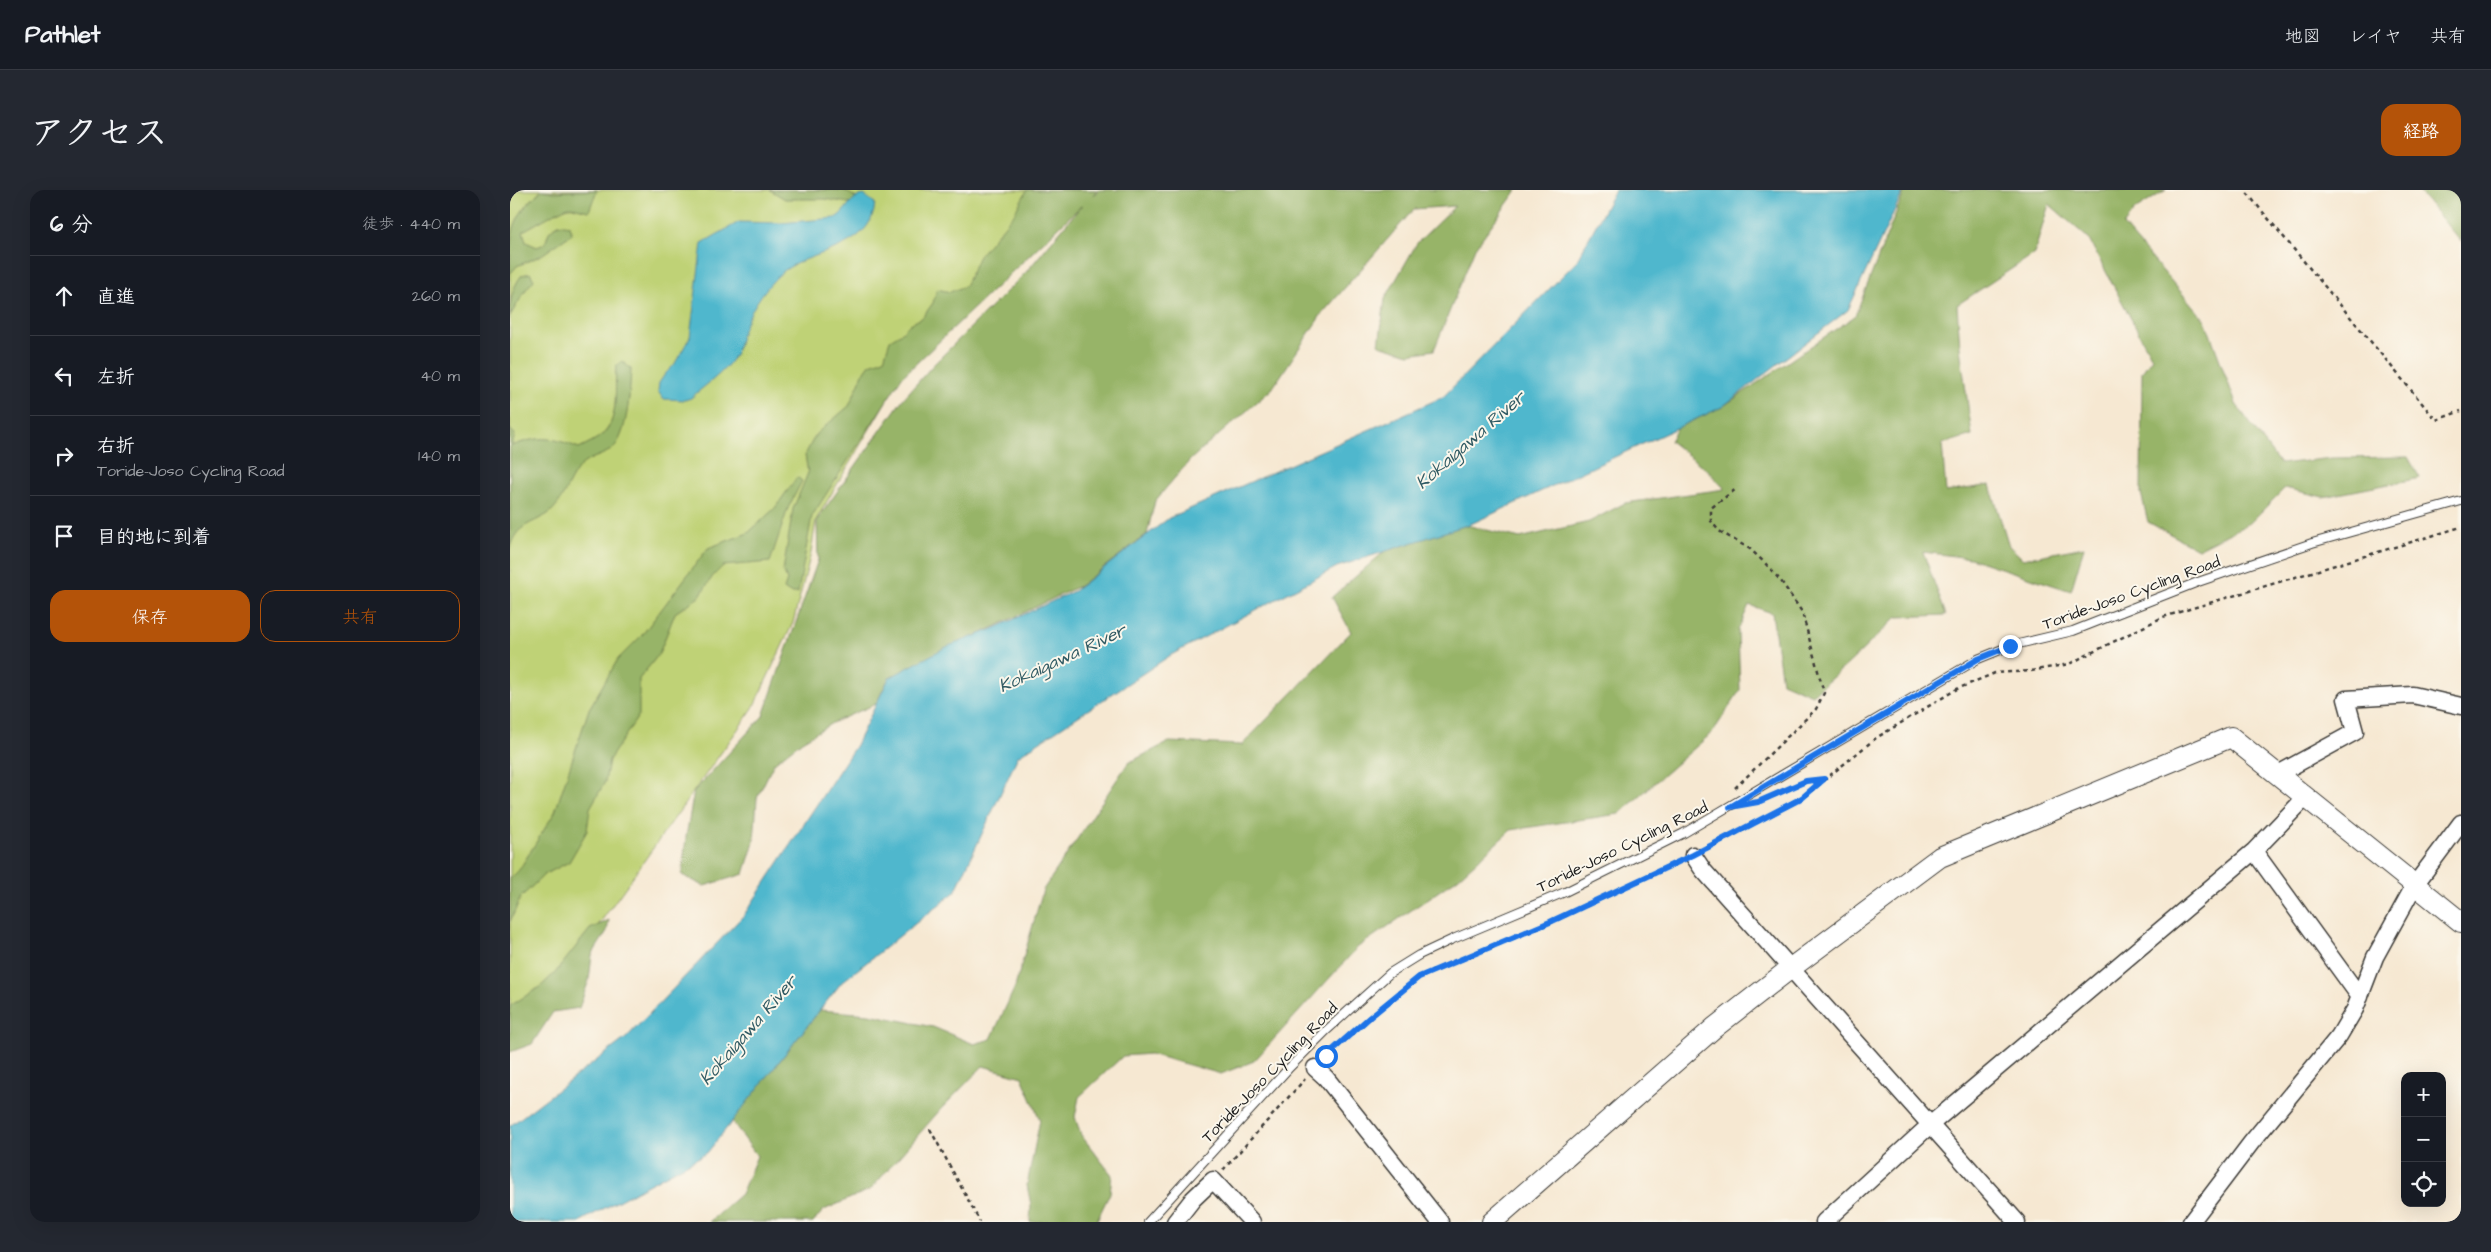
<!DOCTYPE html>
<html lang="ja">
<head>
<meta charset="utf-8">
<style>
  body { margin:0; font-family:"Architects Daughter","Klee One",sans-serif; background:#242831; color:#f1f3f6 }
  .controls { position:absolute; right:15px; bottom:15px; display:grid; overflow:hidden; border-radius:10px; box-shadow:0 5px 20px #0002 }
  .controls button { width:45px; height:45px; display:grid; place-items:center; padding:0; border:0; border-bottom:1px solid #363941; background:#171b24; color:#f1f3f6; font:25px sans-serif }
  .stop { position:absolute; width:15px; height:15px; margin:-11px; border:4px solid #1a73e8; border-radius:50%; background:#fff }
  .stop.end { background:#1a73e8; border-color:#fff; box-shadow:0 1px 5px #0008 }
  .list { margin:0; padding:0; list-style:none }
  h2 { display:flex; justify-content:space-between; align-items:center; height:65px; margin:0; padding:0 20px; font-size:21px }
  h2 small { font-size:16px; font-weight:400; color:#9ea1a6 }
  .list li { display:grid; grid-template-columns:32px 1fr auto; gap:15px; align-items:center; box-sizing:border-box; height:80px; padding:0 20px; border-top:1px solid #363941 }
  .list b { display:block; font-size:19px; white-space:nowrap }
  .list p { margin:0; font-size:16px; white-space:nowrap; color:#9ea1a6 }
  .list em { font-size:16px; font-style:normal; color:#9ea1a6 }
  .actions { display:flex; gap:10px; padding:15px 20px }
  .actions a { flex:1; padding:11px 0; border:1px solid #b45309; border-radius:15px; text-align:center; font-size:18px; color:#b45309 }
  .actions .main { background:#b45309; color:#fff }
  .icon { flex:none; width:28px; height:28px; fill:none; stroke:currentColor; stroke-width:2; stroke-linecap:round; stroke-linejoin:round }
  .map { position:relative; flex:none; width:1951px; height:1032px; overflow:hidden; border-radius:15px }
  header { display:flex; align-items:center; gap:30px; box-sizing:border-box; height:70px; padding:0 25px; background:#171b24; border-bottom:1px solid #363941 }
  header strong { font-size:24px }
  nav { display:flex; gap:28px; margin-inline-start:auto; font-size:18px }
  .intro { display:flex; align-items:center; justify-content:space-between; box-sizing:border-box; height:120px; padding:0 30px }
  h1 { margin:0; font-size:35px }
  .button { padding:12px 22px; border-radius:15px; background:#b45309; color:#fff; font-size:18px; font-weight:700 }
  main { display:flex; gap:30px; padding:0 30px }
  aside { flex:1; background:#171b24; border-radius:15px; box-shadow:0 5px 20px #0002 }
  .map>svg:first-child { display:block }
</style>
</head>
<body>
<header>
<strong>Pathlet</strong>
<nav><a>地図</a><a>レイヤ</a><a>共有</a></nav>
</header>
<div class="intro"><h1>アクセス</h1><a class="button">経路</a></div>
<main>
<aside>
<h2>6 分<small>徒歩 · 440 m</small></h2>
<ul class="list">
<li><svg class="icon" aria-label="ahead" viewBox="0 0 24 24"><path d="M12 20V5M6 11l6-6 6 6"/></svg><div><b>直進</b></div><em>260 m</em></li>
<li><svg class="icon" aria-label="left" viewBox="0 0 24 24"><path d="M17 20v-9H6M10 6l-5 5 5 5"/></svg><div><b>左折</b></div><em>40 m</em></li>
<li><svg class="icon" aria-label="right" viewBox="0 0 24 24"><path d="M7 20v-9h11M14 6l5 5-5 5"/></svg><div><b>右折</b><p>Toride-Joso Cycling Road</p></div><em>140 m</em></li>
<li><svg class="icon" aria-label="arrive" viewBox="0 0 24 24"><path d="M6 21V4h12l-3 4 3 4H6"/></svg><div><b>目的地に到着</b></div></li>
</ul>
<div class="actions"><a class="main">保存</a><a>共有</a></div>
</aside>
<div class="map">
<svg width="1951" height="1032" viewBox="0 0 1951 1032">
  <rect width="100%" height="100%" fill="#fbf7ec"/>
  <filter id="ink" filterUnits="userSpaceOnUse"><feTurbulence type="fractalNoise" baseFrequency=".02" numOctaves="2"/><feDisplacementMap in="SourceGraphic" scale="10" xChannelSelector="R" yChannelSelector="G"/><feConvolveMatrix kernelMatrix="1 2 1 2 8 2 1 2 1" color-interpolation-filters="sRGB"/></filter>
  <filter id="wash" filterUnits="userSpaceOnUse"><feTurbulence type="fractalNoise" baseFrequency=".0096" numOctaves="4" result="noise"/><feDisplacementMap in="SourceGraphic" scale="20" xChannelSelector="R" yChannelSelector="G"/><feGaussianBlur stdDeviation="1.12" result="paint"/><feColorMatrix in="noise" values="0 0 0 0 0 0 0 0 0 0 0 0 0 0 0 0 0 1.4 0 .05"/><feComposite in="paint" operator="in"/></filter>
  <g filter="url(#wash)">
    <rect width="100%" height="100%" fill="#f6e8d2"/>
    <path fill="#bfd276" stroke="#6e7749" d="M0 0H586L391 186 306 330 301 363 283 433 243 518 72 758 0 828Z"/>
    <path fill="#97b467" stroke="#5a6842" d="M32 0 43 2 87 0 79 21C73 20 65 17 59 17 52 18 21 37 13 41L16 52 27 57 35 54 39 42 48 34 60 36 62 44 30 66 7 76 0 84C0 45 0 27 32 0Z
      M260 0H333L349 9 345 14 314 9H275Z
      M517 0H587L583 5 589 0H1007L965 58 924 160 899 164 869 155 875 109 907 53 945 16 904 19 811 125 762 199 681 269 645 311 637 344 571 395 379 488 366 514 324 532 292 551 264 573 247 608 244 652 234 684 194 696 172 685 176 647 184 601 253 526 308 370 307 330 393 209 423 175 517 81 572 15 392 187 302 326 288 403H280L274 399 277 390 273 381 283 319 298 283 295 265 306 244 339 216 353 184 360 174 374 169 380 150 390 144 400 134 412 128 423 113 427 99 440 102 455 96 469 66 504 24Z
      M1395 0H1656L1625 20 1613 35 1695 130 1726 214 1770 274 1822 268 1898 267 1910 288 1813 307 1775 298 1740 333 1688 359 1638 332 1631 303 1632 182 1642 168 1578 48 1539 14 1524 64 1447 115 1450 158 1462 245 1432 254 1436 302 1480 295 1499 356 1513 369 1574 357 1561 401 1460 368 1413 362 1436 425 1387 427 1338 474 1302 505 1272 492 1262 423 1239 415 1228 440 1230 500 1203 542 1109 624 1001 640 948 688 848 757 744 871 711 884 640 864 613 866 569 907 565 927 571 945 602 985 600 1003 586 1032H520L521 1015 517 995 530 930 512 887 473 876 430 920 361 999 314 1020 303 1032H199L231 1004 247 966 222 931 310 820 359 824 423 837 464 854 481 849 505 797 533 700 618 573 659 552 732 555 841 442 822 407 875 361 956 335 1010 348 1079 332 1115 313 1215 299 1197 280 1160 251 1167 238 1212 217 1345 126Z
      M1908 0H1951V52Z
      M20 83 24 90 17 98 0 126C0 111 2 97 12 85Z
      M112 171 121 179C120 199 118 248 101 260 90 267 76 268 68 279 57 293 53 313 38 324 20 335 6 335 0 358V239L5 244 2 256C30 245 42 247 69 258 77 254 86 250 93 244 110 228 104 197 106 176Z
      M287 287 292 291 278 318 260 372 213 376 203 386 189 407 165 423 149 464 129 489V525L99 570 95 592 80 618 77 641 59 672 34 685 11 707 0 732V689L9 680 45 622 79 519 108 469 132 445 198 358 238 343 265 318Z
      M99 730 97 741 82 765 79 790 69 818 43 822 22 854 0 862V816L31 796 45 783 80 739Z"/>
    <path fill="#4fb7cd" stroke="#366a74" d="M1105 0H1394L1338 120 1212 217 963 333 827 377 661 465 508 566 445 702 332 792 197 963 69 1032H0V936L116 848 234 725 346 555 379 488 436 457 483 439 564 401 659 328 933 207 1066 72Z
      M354 5 365 13C362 63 294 60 269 85 253 100 239 122 232 143 229 151 228 161 223 168 213 184 195 195 181 208L175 210 153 209 148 201 149 193 155 184 164 175 180 147 192 53 229 32 271 33 325 28C337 22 339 7 354 5Z"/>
  </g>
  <g filter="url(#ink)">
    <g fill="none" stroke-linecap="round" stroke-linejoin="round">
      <g stroke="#3d3b37" stroke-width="10">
        <path id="service" d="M638 1032 778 879 817 840 880 783 909 765 943 749 1055 702 1174 643 1468 469 1500 456 1563 441 1688 392 1802 353 1951 311"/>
      </g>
      <g stroke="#3d3b37" stroke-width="19">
        <path id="minor" d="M1768 584 1845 542 1836 509 1903 505 1951 516
          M1744 661 1850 807
          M1183 665 1193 680 1507 1032
          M805 878 816 888 930 1032
          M665 1032 683 1009 703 990 742 1032
          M1314 1032 1421 934 1744 661 1795 608
          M1681 1032 1741 953 1829 846 1845 819 1865 767 1904 696 1951 633"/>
      </g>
      <g stroke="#3d3b37" stroke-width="22">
        <path id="tertiary" d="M982 1032 1204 838 1281 778 1430 667 1721 547 1951 732"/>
      </g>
      <path stroke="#3d3b37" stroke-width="2.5" stroke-dasharray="4 4" stroke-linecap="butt" d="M1737 3 1926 230 1951 221
        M1225 598 1306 519 1314 503 1292 422 1271 391 1255 373 1240 359 1209 341 1201 331V318L1226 299
        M1256 609 1296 591 1314 589
        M1196 659 1292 608 1366 548 1447 499 1485 483 1521 481 1559 474 1653 427 1951 337
        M816 867 860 827 909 787 1039 733 1171 671
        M420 939 470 1032
        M713 980 795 889"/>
      <use href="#service" stroke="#fff" stroke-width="8"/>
      <use href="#minor" stroke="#fff" stroke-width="16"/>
      <use href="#tertiary" stroke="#fff" stroke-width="20"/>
    </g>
  </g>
  <g fill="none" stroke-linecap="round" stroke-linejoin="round" filter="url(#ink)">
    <path stroke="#1a73e8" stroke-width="6" d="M816 866 860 827 909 787 1040 732 1183 665 1292 608 1314 589 1296 591 1248 612 1220 617 1468 469 1500 456"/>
  </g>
  <g text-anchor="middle" stroke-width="4" stroke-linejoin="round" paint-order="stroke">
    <g font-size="16" fill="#1c1c1c" stroke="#fbf7ec">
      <text transform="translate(1621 402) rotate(-20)" y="6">Toride-Joso Cycling Road</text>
      <text transform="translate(1112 656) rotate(-26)" y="6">Toride-Joso Cycling Road</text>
      <text transform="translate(759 882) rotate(-46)" y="6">Toride-Joso Cycling Road</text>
    </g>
    <g font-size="18" font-style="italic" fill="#305a63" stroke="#fbf7ec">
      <text transform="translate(960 250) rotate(-41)" y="6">Kokaigawa River</text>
      <text transform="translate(552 468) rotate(-25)" y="6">Kokaigawa River</text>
      <text transform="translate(238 840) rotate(-49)" y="6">Kokaigawa River</text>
    </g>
  </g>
</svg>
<div class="controls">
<button>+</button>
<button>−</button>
<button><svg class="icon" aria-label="locate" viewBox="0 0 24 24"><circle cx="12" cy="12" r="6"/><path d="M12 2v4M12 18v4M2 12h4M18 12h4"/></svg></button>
</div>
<div class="stop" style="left:816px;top:866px"></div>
<div class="stop end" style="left:1500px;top:456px"></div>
</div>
</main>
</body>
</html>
